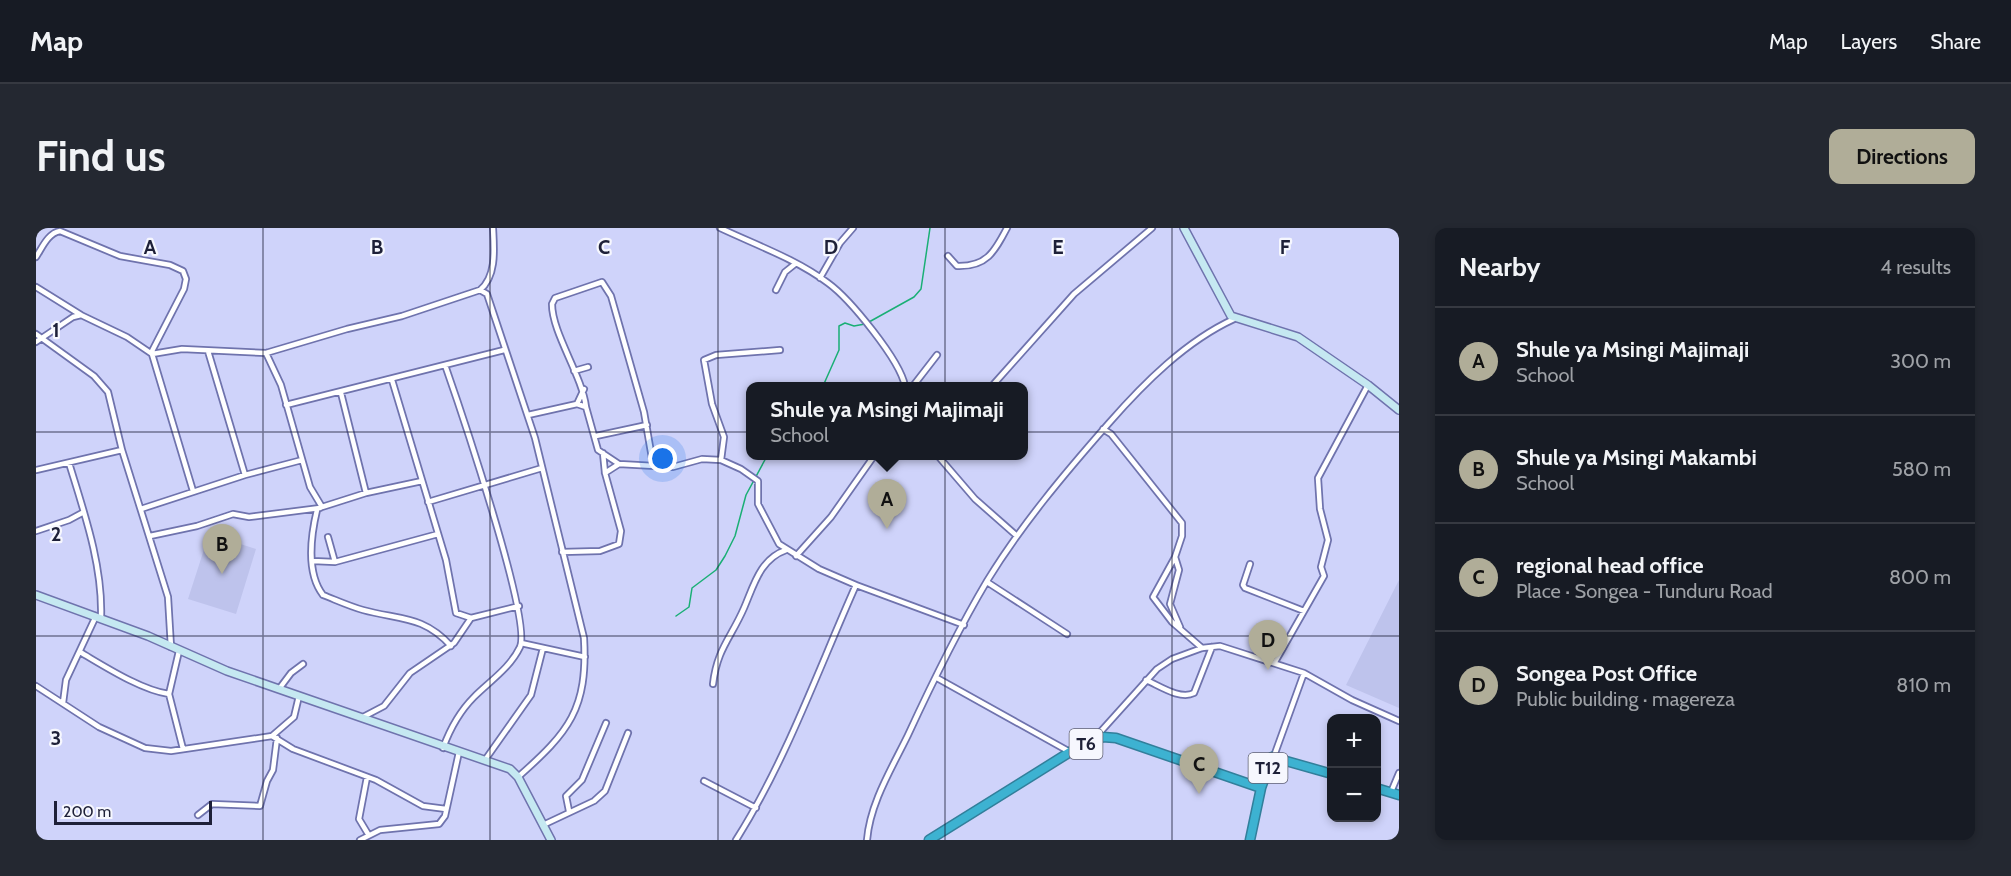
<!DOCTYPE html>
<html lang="en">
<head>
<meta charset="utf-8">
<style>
  body { margin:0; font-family:Cabin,sans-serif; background:#242831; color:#f1f3f6 }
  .controls { position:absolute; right:18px; bottom:18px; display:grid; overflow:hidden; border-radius:12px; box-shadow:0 3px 9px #0003 }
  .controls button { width:54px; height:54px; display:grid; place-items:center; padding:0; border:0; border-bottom:2px solid #363941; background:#171b24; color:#f1f3f6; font:30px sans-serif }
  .scale { position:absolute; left:18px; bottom:15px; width:158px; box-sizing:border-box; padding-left:6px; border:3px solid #1e2038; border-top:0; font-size:16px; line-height:21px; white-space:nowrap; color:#1e2038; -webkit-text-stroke:4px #f6f7fe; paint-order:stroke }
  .you { position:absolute; left:627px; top:231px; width:21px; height:21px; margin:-15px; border:4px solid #fff; border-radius:50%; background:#1a73e8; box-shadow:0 0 0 9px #1a73e833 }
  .badge { display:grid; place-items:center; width:39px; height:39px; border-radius:50%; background:#b0ad98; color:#111; font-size:20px; font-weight:700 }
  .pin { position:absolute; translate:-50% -50px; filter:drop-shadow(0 2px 3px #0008) }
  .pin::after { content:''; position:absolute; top:32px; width:21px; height:18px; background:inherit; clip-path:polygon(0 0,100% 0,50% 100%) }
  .popup { position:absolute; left:710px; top:154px; width:282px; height:78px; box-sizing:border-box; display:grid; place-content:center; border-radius:12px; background:#171b24; filter:drop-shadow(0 2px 4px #0005); font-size:20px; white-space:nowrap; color:#9ea1a6 }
  .popup b { font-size:22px; color:#f1f3f6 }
  .popup::after { content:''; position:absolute; left:50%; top:100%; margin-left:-12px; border:12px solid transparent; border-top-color:#171b24 }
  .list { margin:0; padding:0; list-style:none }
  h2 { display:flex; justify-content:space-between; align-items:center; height:78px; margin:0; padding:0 24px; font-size:26px }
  h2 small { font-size:20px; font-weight:400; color:#9ea1a6 }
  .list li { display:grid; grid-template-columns:39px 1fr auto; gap:18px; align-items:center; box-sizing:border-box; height:108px; padding:0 24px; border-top:2px solid #363941 }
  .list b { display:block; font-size:22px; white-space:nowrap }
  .list p { margin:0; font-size:20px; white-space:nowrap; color:#9ea1a6 }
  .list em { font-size:20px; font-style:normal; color:#9ea1a6 }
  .map { position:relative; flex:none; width:1363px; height:612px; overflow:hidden; border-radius:12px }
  header { display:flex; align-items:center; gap:36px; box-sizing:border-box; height:84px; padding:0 30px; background:#171b24; border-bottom:2px solid #363941 }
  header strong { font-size:28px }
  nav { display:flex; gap:33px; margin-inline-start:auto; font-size:21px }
  .intro { display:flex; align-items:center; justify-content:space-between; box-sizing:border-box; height:144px; padding:0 36px }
  h1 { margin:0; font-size:42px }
  .button { padding:15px 27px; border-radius:12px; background:#b0ad98; color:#111; font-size:21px; font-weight:700 }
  main { display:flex; gap:36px; padding:0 36px }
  aside { flex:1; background:#171b24; border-radius:12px; box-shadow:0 3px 9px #0003 }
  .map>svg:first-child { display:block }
</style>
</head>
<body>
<header>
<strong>Map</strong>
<nav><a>Map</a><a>Layers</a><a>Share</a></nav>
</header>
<div class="intro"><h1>Find us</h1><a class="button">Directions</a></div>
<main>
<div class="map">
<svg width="1363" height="612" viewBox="0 0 1363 612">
  <rect width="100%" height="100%" fill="#cfd3fa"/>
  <path fill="#bec3ec" d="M173 306 220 321 200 386 152 371Z
    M1363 352V480L1310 457Z"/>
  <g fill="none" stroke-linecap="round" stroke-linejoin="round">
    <path stroke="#1aaf75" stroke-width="1.5" d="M833 94 878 69 885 61 894 0
      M787 158 803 122V98L809 95 818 98 829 96
      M640 388 653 379 656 360 680 342 689 328 699 308 710 267 731 228"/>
    <g stroke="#6f73ad" stroke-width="8">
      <path id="street" d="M684 0C720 17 760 31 792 55 814 71 864 132 869 158
        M912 28 921 38C951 39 959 23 971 0
        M0 29C6 20 12 5 24 3L84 28 134 37 147 43 150 51 148 61 115 125
        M784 50 804 15 817 0
        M0 59 45 87
        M444 62C461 48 458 20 457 0
        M740 62 749 44 759 36
        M0 106 58 148 72 164 86 222 132 369 135 419
        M0 114 37 89 45 87 91 109 116 126 157 263
        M172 123 209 247
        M230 125 245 157 274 259 286 279 330 265 386 253
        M116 126 146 121 230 125 311 101 366 88 444 62 451 66 499 210 548 410C552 481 533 504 482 549
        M538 143 552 139
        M356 152 410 332 420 385 435 390 483 378
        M877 158 901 127
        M956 158 1038 66 1116 0
        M305 165 330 265
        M541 176 548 161
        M250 177 468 122
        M550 179 562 222 583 236 637 239 666 231 685 232 705 241 722 253V276L743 316 783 341 820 357
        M492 187 541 176 550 179C546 147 516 105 516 76L519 70 566 54 575 68 608 184 617 236
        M1067 201 1075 206 1146 295V308L1139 329 1117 369 1136 394 1166 420
        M560 208 611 197
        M902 228 939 271 981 308
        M685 232 688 209 676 176 668 132 680 127 744 122
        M33 235C48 284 67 338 65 390
        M0 242 86 222
        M569 245 583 236
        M392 274 506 240
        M105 281 209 247 266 232
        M281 282C275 307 270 345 287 367 300 372 313 378 327 382 363 392 387 387 415 418
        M0 303 33 292 46 285
        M114 308 161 298 197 286 213 289 284 280
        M292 309 299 334
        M526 324 564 323 583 316 585 303 569 245 567 225
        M760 328 795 289 838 228
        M1139 329 1143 342 1134 376 1144 399
        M277 333 299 334 402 306
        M1214 336 1207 357 1209 360 1268 383
        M951 354 1031 406
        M485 415 549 429
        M143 423 133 466 147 521
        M44 424C68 438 105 462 133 466
        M1239 434 1288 348 1285 339 1292 312 1284 281 1282 250 1332 157
        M901 450 1034 524
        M1110 452C1124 458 1144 472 1158 465L1176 419
        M677 456C681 421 695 410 708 380 718 357 724 331 750 322
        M0 458 63 499 109 520 135 523 236 508 257 521 340 552 387 578 410 581
        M243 461 255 445 267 436
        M27 475 30 452 60 388
        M327 489 348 478 374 445 418 415 435 390
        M236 508 258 489 263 468
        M1058 511 1121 441 1136 431 1166 420 1184 418 1268 445 1316 472 1363 493
        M407 520C414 501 424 483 438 469 454 453 474 440 484 419 496 392 423 177 409 137
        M1238 528 1268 445
        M449 532 495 467 507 420
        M331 549 323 591 332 606
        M668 553 720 580
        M1355 564 1363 545
        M533 583 530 568 546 552 570 495
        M162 587 176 576 224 578 231 553 237 542 241 510
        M507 597 558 573 569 563 592 505
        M324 612 344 602 403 596 409 588 423 524
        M700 612C750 533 782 442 820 357L928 397
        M831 612C834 575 856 540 872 507 896 455 922 402 951 353 986 296 1029 245 1073 195 1108 155 1150 113 1198 91"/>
    </g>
    <g stroke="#6f73ad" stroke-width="10">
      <path id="secondary" d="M1148 0 1195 88 1262 109 1332 157 1363 182
        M0 367 112 408 191 443 474 541 482 549 515 612"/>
    </g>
    <g stroke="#327f9b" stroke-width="11">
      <path id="highway" d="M1340 560 1363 567
        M893 612 1034 524 1067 509 1080 510 1225 560
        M1214 612 1225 560 1236 529 1296 546"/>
    </g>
    <use href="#street" stroke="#fff" stroke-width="4.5"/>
    <use href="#secondary" stroke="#c5e8f1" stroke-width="7"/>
    <use href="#highway" stroke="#3db2d1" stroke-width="8"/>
  </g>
  <path fill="none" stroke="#1e2038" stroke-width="1.5" stroke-opacity="0.55" d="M227 0V612M454 0V612M682 0V612M909 0V612M1136 0V612M0 204H1363M0 408H1363"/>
  <g text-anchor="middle" stroke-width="4.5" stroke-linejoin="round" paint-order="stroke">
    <g fill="#f6f7fe" stroke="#5f6073" stroke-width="1.5">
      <rect x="1033.5" y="501" width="33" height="30" rx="4.5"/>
      <rect x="1212.5" y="525" width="39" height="30" rx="4.5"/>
    </g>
    <g font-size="18" font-weight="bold" fill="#1e2038">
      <text x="1050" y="522">T6</text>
      <text x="1232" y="546">T12</text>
    </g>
  </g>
  <g font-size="20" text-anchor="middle" font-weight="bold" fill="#1e2038" stroke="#f6f7fe" stroke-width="4.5" stroke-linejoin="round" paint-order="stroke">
    <text x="114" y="26">A</text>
    <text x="341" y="26">B</text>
    <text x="568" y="26">C</text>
    <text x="795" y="26">D</text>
    <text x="1022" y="26">E</text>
    <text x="1249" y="26">F</text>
    <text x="20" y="109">1</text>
    <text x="20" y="313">2</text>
    <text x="20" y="517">3</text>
  </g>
</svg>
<div class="controls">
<button>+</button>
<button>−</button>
</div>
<div class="scale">200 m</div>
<div class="you"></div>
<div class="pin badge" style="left:851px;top:301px">A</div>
<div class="popup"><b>Shule ya Msingi Majimaji</b>School</div>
<div class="pin badge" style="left:186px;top:346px">B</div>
<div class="pin badge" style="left:1163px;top:566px">C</div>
<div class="pin badge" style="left:1232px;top:442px">D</div>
</div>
<aside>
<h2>Nearby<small>4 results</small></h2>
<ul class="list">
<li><span class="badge">A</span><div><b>Shule ya Msingi Majimaji</b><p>School</p></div><em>300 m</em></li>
<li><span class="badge">B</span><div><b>Shule ya Msingi Makambi</b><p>School</p></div><em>580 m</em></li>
<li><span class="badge">C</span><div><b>regional head office</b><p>Place · Songea - Tunduru Road</p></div><em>800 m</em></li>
<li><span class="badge">D</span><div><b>Songea Post Office</b><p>Public building · magereza</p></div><em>810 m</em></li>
</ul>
</aside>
</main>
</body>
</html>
